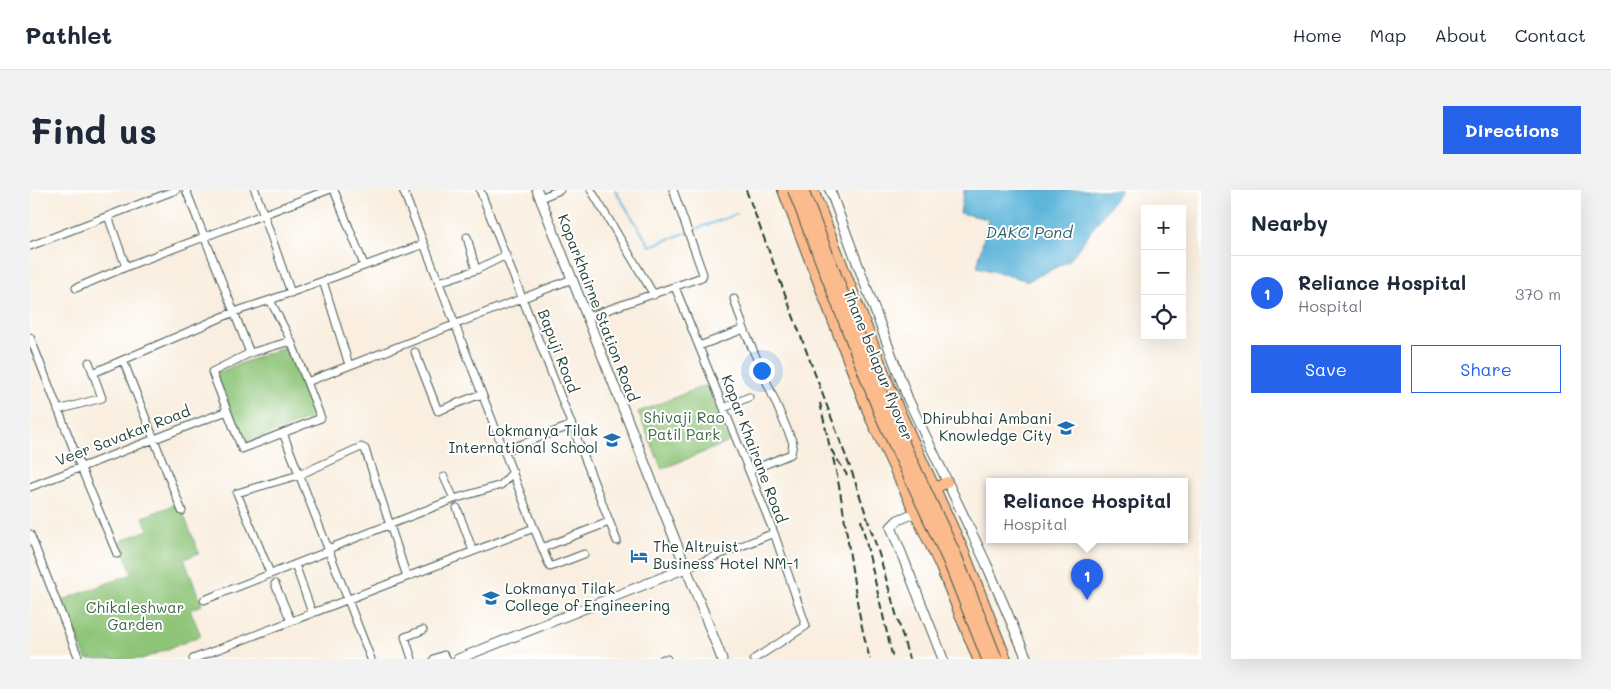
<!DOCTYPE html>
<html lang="en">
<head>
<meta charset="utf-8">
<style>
  body { margin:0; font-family:Mali,sans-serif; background:#f2f2f3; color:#1f2937 }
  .controls { position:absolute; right:15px; top:15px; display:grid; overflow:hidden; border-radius:0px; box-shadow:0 5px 20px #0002 }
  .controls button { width:45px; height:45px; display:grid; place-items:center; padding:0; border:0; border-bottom:1px solid #e0e1e3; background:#fff; color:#1f2937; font:25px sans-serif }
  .you { position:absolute; left:731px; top:180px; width:18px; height:18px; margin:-12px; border:4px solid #fff; border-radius:50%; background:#1a73e8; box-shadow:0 0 0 8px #1a73e833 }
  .badge { display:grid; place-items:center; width:32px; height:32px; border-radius:50%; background:#2563eb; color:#fff; font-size:16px; font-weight:700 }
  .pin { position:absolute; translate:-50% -41px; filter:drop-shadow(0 1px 2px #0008) }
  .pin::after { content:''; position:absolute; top:26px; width:18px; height:15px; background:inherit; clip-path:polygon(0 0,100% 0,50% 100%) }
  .popup { position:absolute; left:956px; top:288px; width:202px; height:65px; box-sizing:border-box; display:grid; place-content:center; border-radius:0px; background:#fff; filter:drop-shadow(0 1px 4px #0005); font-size:16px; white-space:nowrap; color:#747a83 }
  .popup b { font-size:19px; color:#1f2937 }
  .popup::after { content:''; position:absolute; left:50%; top:100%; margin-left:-10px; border:10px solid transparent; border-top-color:#fff }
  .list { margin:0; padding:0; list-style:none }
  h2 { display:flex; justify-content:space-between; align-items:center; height:65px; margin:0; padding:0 20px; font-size:21px }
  h2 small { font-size:16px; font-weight:400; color:#747a83 }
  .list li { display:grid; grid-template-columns:32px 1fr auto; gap:15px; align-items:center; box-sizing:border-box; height:75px; padding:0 20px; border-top:1px solid #e0e1e3 }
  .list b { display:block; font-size:19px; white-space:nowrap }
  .list p { margin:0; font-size:16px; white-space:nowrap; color:#747a83 }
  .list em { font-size:16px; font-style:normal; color:#747a83 }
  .actions { display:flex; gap:10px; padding:15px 20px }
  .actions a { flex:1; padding:11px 0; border:1px solid #2563eb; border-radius:0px; text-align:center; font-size:18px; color:#2563eb }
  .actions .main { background:#2563eb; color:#fff }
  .icon { flex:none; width:28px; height:28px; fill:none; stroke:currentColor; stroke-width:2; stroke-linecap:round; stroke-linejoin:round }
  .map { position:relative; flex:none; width:1171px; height:469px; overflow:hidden; border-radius:0px }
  header { display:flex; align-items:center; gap:30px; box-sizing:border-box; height:70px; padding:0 25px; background:#fff; border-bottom:1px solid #e0e1e3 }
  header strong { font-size:24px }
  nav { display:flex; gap:28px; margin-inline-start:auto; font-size:18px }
  .intro { display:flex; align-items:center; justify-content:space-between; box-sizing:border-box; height:120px; padding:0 30px }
  h1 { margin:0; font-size:35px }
  .button { padding:12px 22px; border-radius:0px; background:#2563eb; color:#fff; font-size:18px; font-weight:700 }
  main { display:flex; gap:30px; padding:0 30px }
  aside { flex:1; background:#fff; border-radius:0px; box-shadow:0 5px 20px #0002 }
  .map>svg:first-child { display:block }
</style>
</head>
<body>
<header>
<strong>Pathlet</strong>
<nav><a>Home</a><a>Map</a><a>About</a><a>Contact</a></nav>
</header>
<div class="intro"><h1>Find us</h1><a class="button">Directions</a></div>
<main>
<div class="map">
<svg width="1171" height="469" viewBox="0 0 1171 469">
  <rect width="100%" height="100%" fill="#fff"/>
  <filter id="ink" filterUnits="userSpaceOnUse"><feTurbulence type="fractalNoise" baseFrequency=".02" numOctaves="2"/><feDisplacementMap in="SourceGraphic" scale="10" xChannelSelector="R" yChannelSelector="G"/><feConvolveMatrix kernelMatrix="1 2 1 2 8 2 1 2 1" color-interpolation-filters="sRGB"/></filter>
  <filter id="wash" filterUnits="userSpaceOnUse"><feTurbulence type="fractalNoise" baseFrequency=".0096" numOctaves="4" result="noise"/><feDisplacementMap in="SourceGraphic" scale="20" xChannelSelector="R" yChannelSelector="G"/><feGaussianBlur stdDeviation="1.12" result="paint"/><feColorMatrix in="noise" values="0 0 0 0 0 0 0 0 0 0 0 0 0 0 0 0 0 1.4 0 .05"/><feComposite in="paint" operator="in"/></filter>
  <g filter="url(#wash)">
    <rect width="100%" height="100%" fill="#f9eedf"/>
    <path fill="#8ec578" stroke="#568156" d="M259 155 286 226 214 254 186 183Z
      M676 195 699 252 632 279 608 222Z
      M149 313 169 363 154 369 172 415 160 419 171 446 112 469H56L33 410 102 384 90 351 118 340 113 327Z"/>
    <path fill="#5db5da" stroke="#3e7987" d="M934 0H1091L1039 71 998 91 947 77 958 29 930 23Z"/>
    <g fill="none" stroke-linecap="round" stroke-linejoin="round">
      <path stroke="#5db5da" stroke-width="2" d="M585 0 620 56 707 24"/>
    </g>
  </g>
  <g filter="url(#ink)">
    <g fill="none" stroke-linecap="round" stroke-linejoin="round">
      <g stroke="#40584e" stroke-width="9">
        <path id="minor" d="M156 0 220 163
          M225 0 261 103
          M304 0 334 75
          M450 0 587 351
          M561 0 624 105
          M510 8 530 0
          M78 26 96 77
          M437 47 446 80
          M0 56 146 0
          M409 92 446 80 476 65
          M645 97 744 343 656 378
          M46 98 103 74 298 0
          M704 109 714 139
          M240 110 293 91
          M557 127 672 87 673 84 643 0
          M0 147 51 278 87 364
          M261 151 291 228 212 259 182 182 220 163Z
          M669 156 714 139 763 253 761 264 719 281
          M385 162 408 221 451 204
          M93 170 152 321
          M319 175 293 91 394 54
          M63 183 204 122 240 110 261 151
          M277 192 542 89
          M694 218 719 207
          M28 220 72 208 59 172
          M253 243 341 469
          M474 261 542 235
          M414 287 424 309
          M0 297 197 221
          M427 318 443 361
          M504 338 520 377 554 364
          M0 344 49 469
          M512 358 579 332
          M298 359 424 309 471 295 483 282
          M265 374 282 423
          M240 383 207 303 269 285 331 257 335 259 377 387
          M245 394 261 431
          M174 410 299 361
          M163 469 504 338 373 0
          M382 469 375 447 393 440
          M404 469 414 465 417 469
          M633 469H637
          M724 469 776 436 744 343"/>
      </g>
      <g stroke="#40584e" stroke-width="11">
        <path id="tertiary" d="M507 0 692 469
          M800 0 878 209 956 373 997 469
          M892 320 868 330 861 337 913 469
          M428 469 656 378"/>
      </g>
      <g stroke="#40584e" stroke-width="12">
        <path id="primary" d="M753 0 841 229 910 375 948 469
          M783 0 868 218 934 362 976 469
          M900 301 917 292"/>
      </g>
      <use href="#minor" stroke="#fff" stroke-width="7"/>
      <use href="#tertiary" stroke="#fff" stroke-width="9"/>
      <use href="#primary" stroke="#fbbb8d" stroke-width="10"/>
      <path stroke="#1f3d34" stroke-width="2" stroke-dasharray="8 4" stroke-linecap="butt" d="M716 0 824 288 849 364 879 469
        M790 213 800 258 817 285
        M803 268C819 334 821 403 840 469
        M831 330 863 469"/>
      <g stroke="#40584e" stroke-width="12" stroke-linecap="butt">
        <path id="primary-bridge" d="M763 0 850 225 918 371 957 469
          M773 0 859 221 927 367 967 469"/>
      </g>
      <use href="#primary-bridge" stroke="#fbbb8d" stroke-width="10"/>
    </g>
  </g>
  <defs>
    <g id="university-bare" transform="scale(1.35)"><path d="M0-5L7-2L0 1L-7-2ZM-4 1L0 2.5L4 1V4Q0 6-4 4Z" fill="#1f6fb2" stroke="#fff" stroke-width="2.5" paint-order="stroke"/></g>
    <g id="school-bare" transform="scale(1.35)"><path d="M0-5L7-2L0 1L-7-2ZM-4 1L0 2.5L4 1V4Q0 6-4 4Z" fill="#1f6fb2" stroke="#fff" stroke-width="2.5" paint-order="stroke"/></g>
    <g id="hotel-bare" transform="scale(1.35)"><path d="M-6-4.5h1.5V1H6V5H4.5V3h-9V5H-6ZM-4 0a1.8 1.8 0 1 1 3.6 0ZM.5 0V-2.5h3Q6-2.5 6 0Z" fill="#1f6fb2" stroke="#fff" stroke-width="2.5" paint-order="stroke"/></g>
  </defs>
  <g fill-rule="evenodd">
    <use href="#university-bare" x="1036" y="238"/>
    <use href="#school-bare" x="582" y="250"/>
    <use href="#hotel-bare" x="609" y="366"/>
    <use href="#university-bare" x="461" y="408"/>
  </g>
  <g text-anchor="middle" stroke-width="4" stroke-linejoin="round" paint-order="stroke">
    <g font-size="15" fill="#1f3d34" stroke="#fff">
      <text transform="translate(568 118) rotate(69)" y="5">Koparkhairne Station Road</text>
      <text transform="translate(528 161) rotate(69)" y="5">Bapuji Road</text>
      <text transform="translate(848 175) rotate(68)" y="5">Thane belapur flyover</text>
      <text transform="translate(93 246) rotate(-21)" y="5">Veer Savakar Road</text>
      <text transform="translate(724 259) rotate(69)" y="5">Kopar Khairane Road</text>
    </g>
    <g font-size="15" fill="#406648" stroke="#fff">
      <text x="654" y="233">Shivaji Rao<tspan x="654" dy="17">Patil Park</tspan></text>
      <text x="105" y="423">Chikaleshwar<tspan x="105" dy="17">Garden</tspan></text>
    </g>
    <g font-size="15" fill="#1f3d34" stroke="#fff" text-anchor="end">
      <text x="1022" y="234">Dhirubhai Ambani<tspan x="1022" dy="17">Knowledge City</tspan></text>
      <text x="568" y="246">Lokmanya Tilak<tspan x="568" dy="17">International School</tspan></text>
      <text x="623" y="362" text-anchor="start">The Altruist<tspan x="623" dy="17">Business Hotel NM-1</tspan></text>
      <text x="475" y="404" text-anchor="start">Lokmanya Tilak<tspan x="475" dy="17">College of Engineering</tspan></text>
    </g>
    <g font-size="16" font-style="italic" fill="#326166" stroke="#fff">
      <text x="999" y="48">DAKC Pond</text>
    </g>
  </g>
</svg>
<div class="controls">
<button>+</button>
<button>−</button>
<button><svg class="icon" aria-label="locate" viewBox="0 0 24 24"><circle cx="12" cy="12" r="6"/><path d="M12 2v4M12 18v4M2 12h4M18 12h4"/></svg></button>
</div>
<div class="you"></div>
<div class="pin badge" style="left:1057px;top:410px">1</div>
<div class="popup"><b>Reliance Hospital</b>Hospital</div>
</div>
<aside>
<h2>Nearby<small></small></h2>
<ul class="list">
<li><span class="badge">1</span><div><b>Reliance Hospital</b><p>Hospital</p></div><em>370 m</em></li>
</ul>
<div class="actions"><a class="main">Save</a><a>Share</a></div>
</aside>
</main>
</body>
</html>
